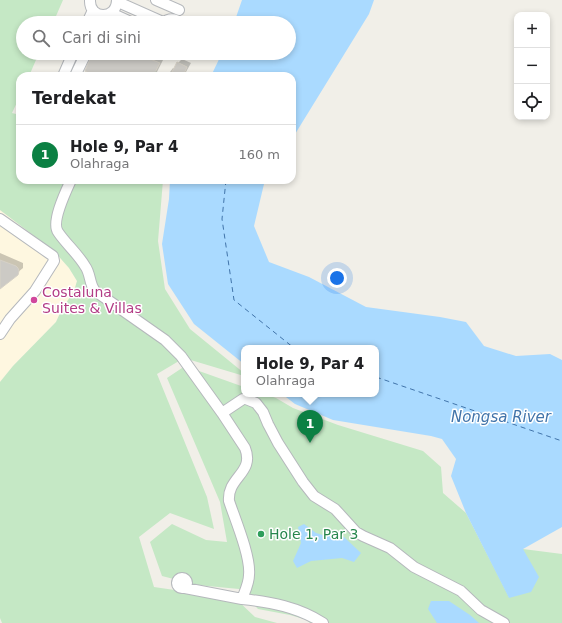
<!DOCTYPE html>
<html lang="id">
<head>
<meta charset="utf-8">
<style>
  body { margin:0; font-family:"DejaVu Sans",sans-serif; background:#f2f2f2; color:#202124 }
  .controls { position:absolute; right:12px; top:12px; display:grid; overflow:hidden; border-radius:8px; box-shadow:0 2px 6px #0003 }
  .controls button { width:36px; height:36px; display:grid; place-items:center; padding:0; border:0; border-bottom:1px solid #e0e0e0; background:#fff; color:#202124; font:20px sans-serif }
  .you { position:absolute; left:337px; top:278px; width:14px; height:14px; margin:-10px; border:3px solid #fff; border-radius:50%; background:#1a73e8; box-shadow:0 0 0 6px #1a73e833 }
  .badge { display:grid; place-items:center; width:26px; height:26px; border-radius:50%; background:#0b8043; color:#fff; font-size:13px; font-weight:700 }
  .pin { position:absolute; translate:-50% -33px; filter:drop-shadow(0 1px 2px #0008) }
  .pin::after { content:''; position:absolute; top:21px; width:14px; height:12px; background:inherit; clip-path:polygon(0 0,100% 0,50% 100%) }
  .popup { position:absolute; left:241px; top:345px; width:138px; height:52px; box-sizing:border-box; display:grid; place-content:center; border-radius:8px; background:#fff; filter:drop-shadow(0 1px 3px #0005); font-size:13px; white-space:nowrap; color:#757577 }
  .popup b { font-size:15px; color:#202124 }
  .popup::after { content:''; position:absolute; left:50%; top:100%; margin-left:-8px; border:8px solid transparent; border-top-color:#fff }
  .list { margin:0; padding:0; list-style:none }
  h2 { display:flex; justify-content:space-between; align-items:center; height:52px; margin:0; padding:0 16px; font-size:17px }
  h2 small { font-size:13px; font-weight:400; color:#757577 }
  .list li { display:grid; grid-template-columns:26px 1fr auto; gap:12px; align-items:center; box-sizing:border-box; height:60px; padding:0 16px; border-top:1px solid #e0e0e0 }
  .list b { display:block; font-size:15px; white-space:nowrap }
  .list p { margin:0; font-size:13px; white-space:nowrap; color:#757577 }
  .list em { font-size:13px; font-style:normal; color:#757577 }
  .icon { flex:none; width:22px; height:22px; fill:none; stroke:currentColor; stroke-width:2; stroke-linecap:round; stroke-linejoin:round }
  .map { position:relative; flex:none; width:562px; height:623px; overflow:hidden }
  .search { position:absolute; background:#fff; box-shadow:0 2px 6px #0003; left:16px; top:16px; width:280px; height:44px; display:flex; align-items:center; gap:10px; box-sizing:border-box; padding:0 14px; border-radius:22px; color:#757577; font-size:15px }
  .panel { position:absolute; background:#fff; box-shadow:0 2px 6px #0003; left:16px; top:72px; width:280px; height:112px; border-radius:12px }
  .map>svg:first-child { display:block }
</style>
</head>
<body>
<div class="map">
<svg width="562" height="623" viewBox="0 0 562 623">
  <rect width="100%" height="100%" fill="#f1efe8"/>
  <path fill="#fef7e0" d="M0 210 54 251 69 268 77 281 75 291 62 309 56 322 13 366 0 382Z"/>
  <path fill="#c5e8c5" d="M0 0H63L53 23H23V53H39L29 76H20V96L12 113 20 115V180H163L158 241 165 289 190 329 244 373V376L184 358 157 374 207 497 214 529 170 513 139 537 154 587 236 599 255 617 277 623H2L0 618V382L13 366 56 322 62 309 74 291 77 281 69 268 54 251 0 210Z
    M185 366 244 387V394H264L276 398 293 408 338 425 423 451 441 467 443 493 466 513 509 597 523 549 562 554V623H310L307 620 290 615 258 609 239 589 197 585 162 576 150 542 172 524 206 540 227 542 220 502 167 378Z"/>
  <path fill="#aadaff" d="M242 0H374L369 14 292 139V76H211L222 53H289V23H234Z
    M170 180H266L264 184 254 226 269 262 309 277 366 307 440 317 466 322 484 346 516 356 550 354 562 360V527L523 549 539 577 531 592 509 598 466 513 451 476 456 459 442 439 431 436 333 420 295 404 282 394H376V348H244V364L194 324 168 284 162 244 169 199Z
    M304 524 316 533 326 536 344 537 361 553 354 562 342 558 311 561 297 568 293 561 301 543 298 527Z
    M431 601H449L470 615 479 623H437L428 609Z"/>
  <path fill="#0003" d="M113 16 128 23H107Z
    M93 53H155L164 58 155 76H96Z
    M182 59 191 63 186 72 182 76H167L173 68 175 69 178 63Z
    M0 253 23 263V268L0 287Z"/>
  <g fill="none" stroke-linecap="round" stroke-linejoin="round">
    <path stroke="#4174aa" stroke-width="1" stroke-dasharray="5 4" stroke-linecap="butt" d="M226 180 222 219 234 300 294 348
      M376 377 562 441"/>
  </g>
  <path fill="#cccac5" stroke="#d6d1c6" d="M92 53H153L150 59 160 63 153 76H95L85 71Z
    M177 62 187 67 183 76H170Z
    M0 260 16 266 18 268 19 271 18 275 0 289Z"/>
  <g fill="none" stroke-linecap="round" stroke-linejoin="round">
    <g stroke="#b5b8bc" stroke-width="12">
      <path id="minor" d="M90 0C89 20 117 20 117 0
        M156 0 179 10
        M118 2 163 22
        M111 13 133 23
        M87 23 93 10
        M162 23C169 18 175 18 181 23
        M63 76 73 53
        M75 76 86 53
        M71 180C66 191 51 222 58 232 66 244 78 254 85 266 91 274 89 284 95 291L165 340 181 356 222 413
        M0 219 53 256 54 261 35 291 10 319 0 334
        M177 583a5 5 0 1 1 10 0a5 5 0 1 1-10 0Z
        M185 588 242 599
        M323 623C298 607 271 602 242 599 245 591 249 583 249 575 251 557 235 519 229 501 227 477 255 473 245 448L222 413 243 399H246L256 403 263 412 268 424 278 443 303 482 314 496 335 509 356 532 363 536 390 548 414 567 461 591 481 610 504 623"/>
    </g>
    <path stroke="#9cc7a9" stroke-width="1" stroke-dasharray="4 2" stroke-linecap="butt" d="M155 72 163 76
      M231 76 234 71"/>
    <use href="#minor" stroke="#fff" stroke-width="10"/>
  </g>
  <circle fill="#d1479c" stroke="#fff" stroke-width="1.5" cx="34" cy="300" r="4"/>
  <circle fill="#2e9e5b" stroke="#fff" stroke-width="1.5" cx="261" cy="534" r="4"/>
  <g text-anchor="middle" stroke-width="3" stroke-linejoin="round" paint-order="stroke">
    <g font-size="14" fill="#b23c85" stroke="#fff" text-anchor="start">
      <text x="42" y="297">Costaluna<tspan x="42" dy="16">Suites &amp; Villas</tspan></text>
    </g>
    <g font-size="14" fill="#27864d" stroke="#fff" text-anchor="start">
      <text x="269" y="539">Hole 1, Par 3</text>
    </g>
    <g font-size="15" font-style="italic" fill="#4174aa" stroke="#fff">
      <text x="501" y="422">Nongsa River</text>
    </g>
  </g>
</svg>
<div class="controls">
<button>+</button>
<button>−</button>
<button><svg class="icon" aria-label="locate" viewBox="0 0 24 24"><circle cx="12" cy="12" r="6"/><path d="M12 2v4M12 18v4M2 12h4M18 12h4"/></svg></button>
</div>
<div class="you"></div>
<div class="pin badge" style="left:310px;top:443px">1</div>
<div class="popup"><b>Hole 9, Par 4</b>Olahraga</div>
<div class="search"><svg class="icon" aria-label="search" viewBox="0 0 24 24"><circle cx="10" cy="10" r="6"/><path d="M15 15l6 6"/></svg>Cari di sini</div>
<section class="panel">
<h2>Terdekat<small></small></h2>
<ul class="list">
<li><span class="badge">1</span><div><b>Hole 9, Par 4</b><p>Olahraga</p></div><em>160 m</em></li>
</ul>
</section>
</div>
</body>
</html>
